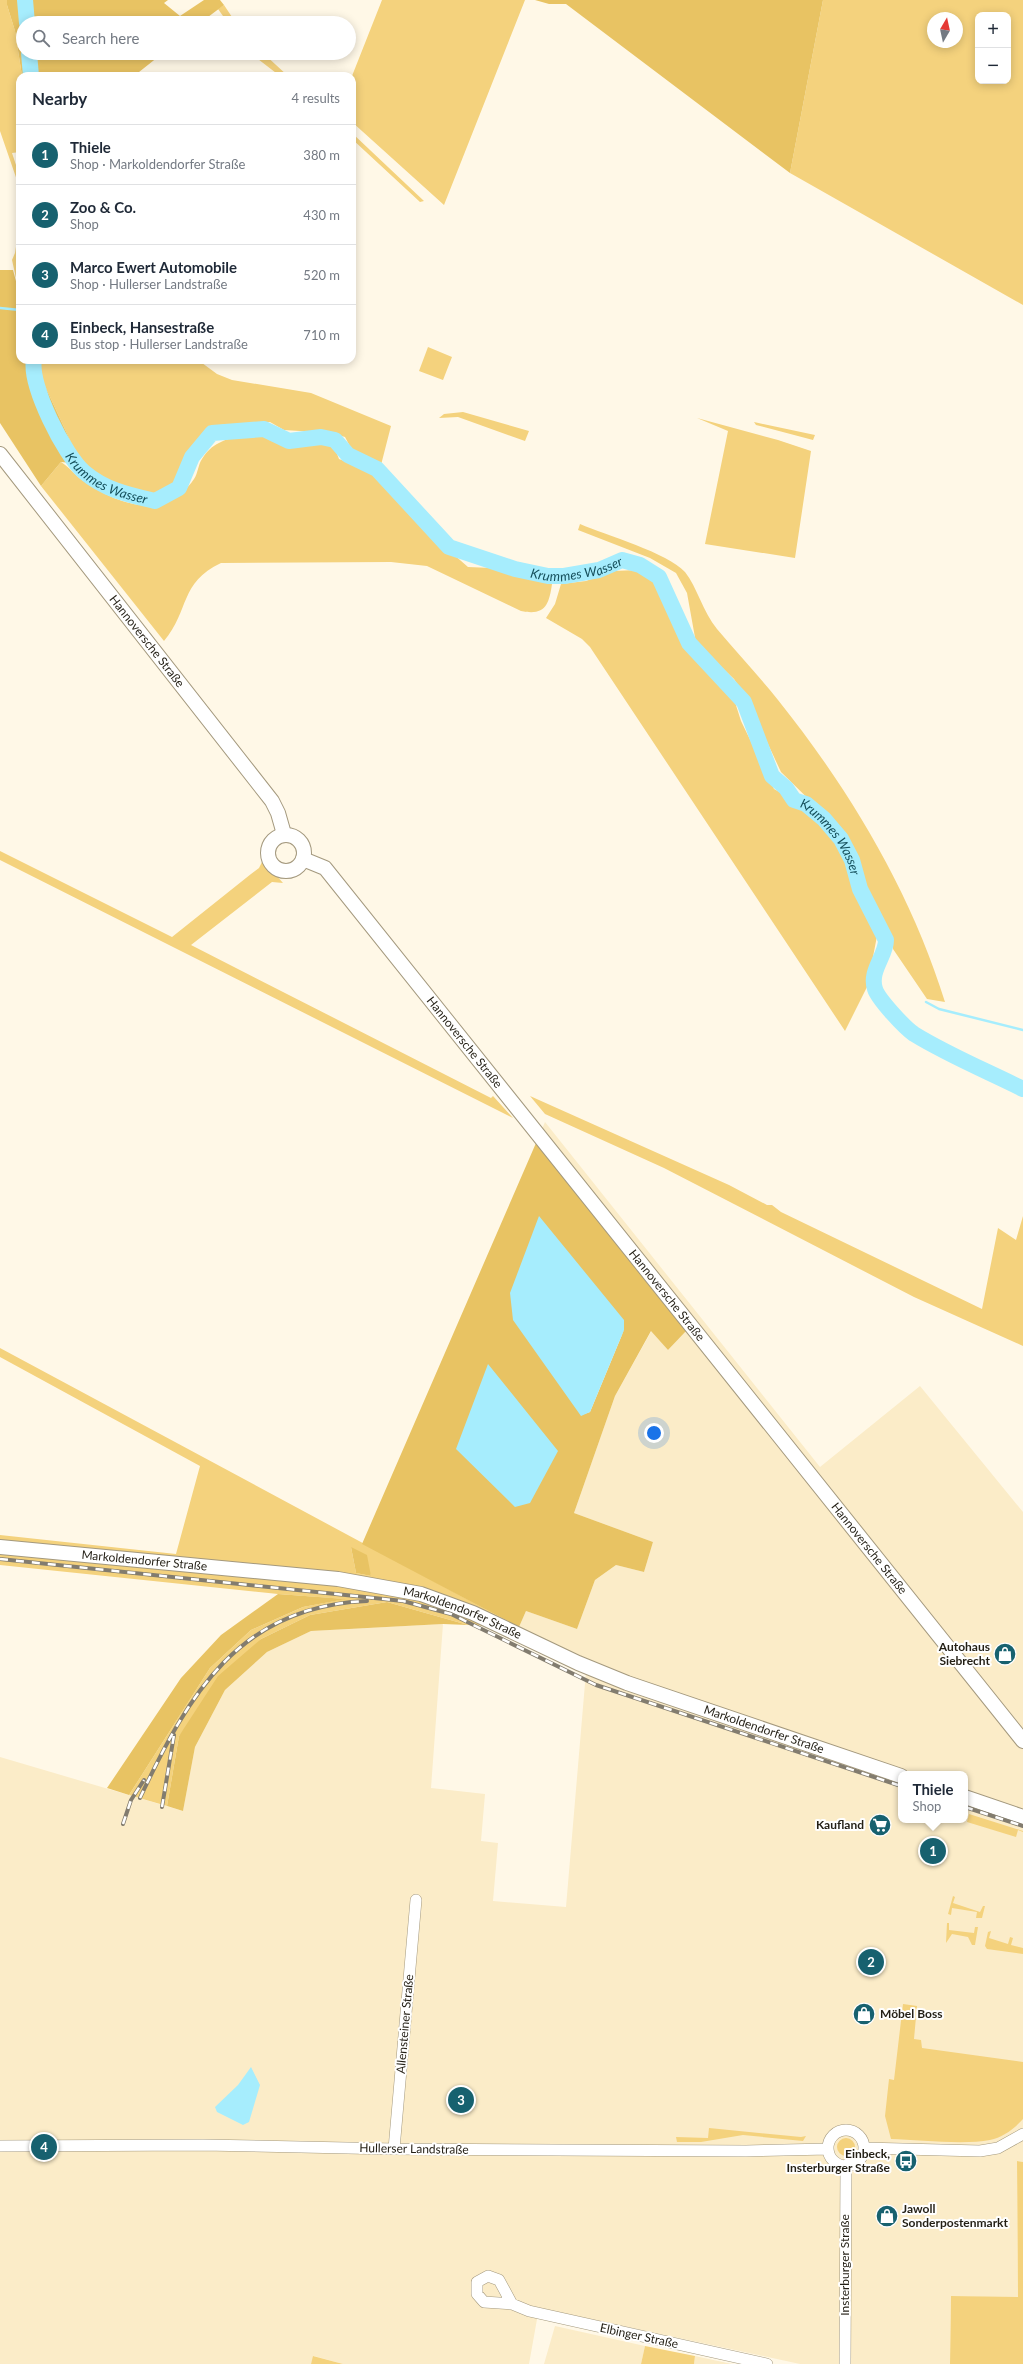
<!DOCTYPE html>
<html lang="en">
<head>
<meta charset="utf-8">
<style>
  body { margin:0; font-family:Lato,sans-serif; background:#f2f2f3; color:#1f2937 }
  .controls { position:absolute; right:12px; top:12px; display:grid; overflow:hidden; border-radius:8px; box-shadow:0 2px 10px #0003 }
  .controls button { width:36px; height:36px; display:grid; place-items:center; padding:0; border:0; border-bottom:1px solid #e0e1e3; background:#fff; color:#1f2937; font:20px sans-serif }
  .compass { position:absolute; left:927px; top:12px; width:36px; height:36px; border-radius:50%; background:#fff; box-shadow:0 2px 10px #0003; rotate:9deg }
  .you { position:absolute; left:654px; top:1433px; width:14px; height:14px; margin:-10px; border:3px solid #fff; border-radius:50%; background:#1a73e8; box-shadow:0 0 0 6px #1a73e833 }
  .badge { display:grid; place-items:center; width:26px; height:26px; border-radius:50%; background:#17616f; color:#fff; font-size:13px; font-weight:700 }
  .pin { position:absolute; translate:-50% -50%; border:2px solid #fff; box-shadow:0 1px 4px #0006 }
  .popup { position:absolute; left:898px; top:1771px; width:70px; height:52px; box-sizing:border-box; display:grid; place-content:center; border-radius:8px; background:#fff; filter:drop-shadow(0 1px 3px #0005); font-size:13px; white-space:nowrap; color:#747a83 }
  .popup b { font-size:15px; color:#1f2937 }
  .popup::after { content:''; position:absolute; left:50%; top:100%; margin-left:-8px; border:8px solid transparent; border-top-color:#fff }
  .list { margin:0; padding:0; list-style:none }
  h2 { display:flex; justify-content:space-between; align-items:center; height:52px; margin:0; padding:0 16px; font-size:17px }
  h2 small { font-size:13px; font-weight:400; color:#747a83 }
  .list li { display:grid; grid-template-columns:26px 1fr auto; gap:12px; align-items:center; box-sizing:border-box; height:60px; padding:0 16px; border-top:1px solid #e0e1e3 }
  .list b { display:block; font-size:15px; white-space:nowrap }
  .list p { margin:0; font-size:13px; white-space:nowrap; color:#747a83 }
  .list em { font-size:13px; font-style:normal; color:#747a83 }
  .icon { flex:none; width:22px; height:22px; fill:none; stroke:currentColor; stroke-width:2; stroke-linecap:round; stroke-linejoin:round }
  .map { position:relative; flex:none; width:1023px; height:2364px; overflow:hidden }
  .search { position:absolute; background:#fff; box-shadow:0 2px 10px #0003; left:16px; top:16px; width:340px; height:44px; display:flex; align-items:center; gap:10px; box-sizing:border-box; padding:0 14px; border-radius:22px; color:#747a83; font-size:15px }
  .panel { position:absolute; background:#fff; box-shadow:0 2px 10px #0003; left:16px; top:72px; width:340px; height:292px; border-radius:12px }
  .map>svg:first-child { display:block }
</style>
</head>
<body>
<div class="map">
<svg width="1023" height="2364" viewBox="0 0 1023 2364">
  <rect width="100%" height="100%" fill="#fff8e7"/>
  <path fill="#fbecc8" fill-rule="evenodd" d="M545 1122 820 1467 920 1386 1023 1512V2162L1017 2161 1018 2298 951 2296 950 2364H800L539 2308 529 2364H343L314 2356 311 2364H0V1757L183 1811 195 1747 225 1690 267 1652 311 1631 443 1624 431 1788 485 1794 481 1841 498 1843 493 1901 566 1907 587 1660 519 1627 526 1611 577 1629 595 1580 616 1565 644 1572 653 1542 574 1513 615 1396 652 1330 668 1350 687 1330 536 1143ZM901 1774H965V1820H901Z
    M555 2326 645 2346 641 2364H544Z
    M695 2356 732 2364H694Z"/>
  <path fill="#f4d27d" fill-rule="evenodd" d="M0 0H7V5L15 31 22 76H20V152L12 153 20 177V189L0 131Z
    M382 0H525L444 205 352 122V76Z
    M823 0H1023V305L790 173ZM978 15H1008V81H978ZM933 18H957V42H933Z
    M224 5 236 23H228L218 9Z
    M250 53H263L288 76H280Z
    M352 133 424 201 420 202 352 139Z
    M20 221V296L12 260 15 253Z
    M428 347 452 357 443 380 419 371Z
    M40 360H198L217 374 232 380 311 393 391 426 381 465 353 452 345 437 331 433 284 430 270 422 220 425 209 430 188 453 175 483 155 495C128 489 102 484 81 464L39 373Z
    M463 412 529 431 525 441 458 417 439 418 444 414Z
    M697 418 778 440 811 451 795 558 705 544 728 431Z
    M754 422 815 435 813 440 756 425Z
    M242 435 265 437 280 444 311 441 334 446 339 459 374 473 414 520 468 567 491 568 552 584C549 605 545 616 521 611L427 566 391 562 221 563C179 583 190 610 164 641L41 486 61 462C69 467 75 475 82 480 118 505 165 522 194 479 198 473 198 465 202 459 212 443 224 440 242 435Z
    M580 524C606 535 668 553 685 572 697 587 703 612 717 629 737 653 759 676 778 700 850 790 911 892 945 1002L927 999 893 949V944L873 907 851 850 840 830 781 772 747 699 734 679 696 643 687 593 676 573 650 558 578 530Z
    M638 570 655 579 683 645 734 699 741 721 774 789 783 794 788 804 808 812 825 825 844 852 858 900 873 923 877 936 872 962 867 973V987L845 1031 590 647 582 639 546 618 555 604 561 584 586 581 613 571Z
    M0 851 172 937 251 874 259 868 263 860 283 883 272 882 191 945 491 1098 493 1096 513 1118 0 860Z
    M530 1096 729 1185 767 1205H772L781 1212 982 1309 998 1228 1016 1240 1023 1216V1346L914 1297 664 1168 545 1114Z
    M0 1348 519 1627 468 1625 387 1602 310 1615 261 1639 179 1736 167 1806 129 1795 210 1668 251 1630 303 1607 344 1599 278 1594 0 1565V1535L176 1554 200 1466 0 1357ZM351 1547 371 1575V1576L356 1573Z
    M969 1814 1023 1831V1832L1018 1830 1016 1837 967 1822Z
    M953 1896 955 1897 953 1903 980 1912 983 1906H985L982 1918H976L977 1912 952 1908 951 1915 948 1914Z
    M947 1923H949V1930L974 1933 975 1927H978L975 1945H972L968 1937 952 1934 946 1943Z
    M991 1931 989 1938 1008 1944 1010 1937 1013 1938 1011 1945 1023 1948V1954L987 1949 985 1946 988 1932Z
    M903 2004 917 2006 914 2039 921 2040 922 2048 1023 2062V2119C1014 2129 1003 2137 990 2140 965 2145 918 2140 891 2139L885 2116 889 2079 894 2080Z
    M709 2128 801 2137 806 2136 803 2141 743 2135 701 2142H677L676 2137 708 2138Z
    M837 2147a9 9 0 1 1 18 0a9 9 0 1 1-18 0Z
    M1017 2161 1023 2162V2364H950L951 2296 1018 2297Z
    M645 2346 695 2356 694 2364H641Z
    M313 2356 343 2364H311Z"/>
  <path fill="#e8c363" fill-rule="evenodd" d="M7 0H168L164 3 180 16 204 0H220L224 5 200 23H23V53H163L134 76H22L15 31 7 5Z
    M535 0H823L790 173 566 4H549Z
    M0 270H13L20 296V360H40L39 373 81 464 61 462 41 486 0 423Z
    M536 1143 687 1330 668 1350 651 1331 615 1396 574 1513 653 1542 644 1572 616 1565 595 1580 577 1629 526 1611 519 1627 362 1544ZM624 1330 590 1412 581 1415Z
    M351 1547 367 1555 371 1576 356 1573Z
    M278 1594 346 1599 303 1607 251 1630 210 1668 129 1795 107 1788 181 1678 221 1635Z
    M387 1602 468 1625 443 1624 311 1631 267 1652 225 1690 195 1747 183 1811 167 1806 179 1736 218 1676 261 1639 310 1615Z"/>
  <path fill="#a6edfd" d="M539 1216 624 1320V1330L590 1412 581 1416 513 1320 510 1293Z
    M488 1364 558 1451 530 1503 515 1507 456 1449Z
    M251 2067 260 2085 249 2122 243 2125 217 2112 215 2107 238 2085Z"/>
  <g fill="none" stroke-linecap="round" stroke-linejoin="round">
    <path stroke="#a6edfd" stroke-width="2.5" d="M0 308 20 310
      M926 1002 939 1009 1023 1030"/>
    <g stroke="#a6edfd" stroke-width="16">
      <path d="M25 0 27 23"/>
      <path d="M29 53 31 76"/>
      <path id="s1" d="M34 360C29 385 65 456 84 472 105 490 129 495 155 501L179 488 192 457 212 433 264 429 289 441 321 437 335 440 348 455 377 469 449 547 515 569 548 576H564L599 570 622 560 640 565 659 577 689 643 744 702 772 776 786 788 794 800 806 804 824 819 841 839 852 860 860 889 886 940C886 956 869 971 875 989 878 999 905 1028 914 1034 948 1055 987 1071 1023 1089"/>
    </g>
    <g stroke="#a4997e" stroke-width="12">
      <path id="minor" d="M828 2148a18 18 0 1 1 36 0a18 18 0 1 1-36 0Z
        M0 2146 203 2145 394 2149 746 2151 828 2149
        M864 2148 980 2151 998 2148 1023 2134
        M394 2149 416 1900
        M512 2304 499 2280 488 2276 477 2282V2294L484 2302 512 2304 529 2311 767 2364
        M845 2364 846 2165"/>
    </g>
    <g stroke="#a4997e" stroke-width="16">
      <g id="major">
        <path id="s2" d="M0 454 272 801 278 813 284 834"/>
        <circle cx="286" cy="853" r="18"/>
        <path id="s3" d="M303 859 325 868 1023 1741"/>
        <path id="s4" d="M0 1547 338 1579 421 1594 473 1613 578 1663 627 1683 901 1776"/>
        <path d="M965 1797 1023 1817"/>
      </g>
    </g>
    <use href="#minor" stroke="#fff" stroke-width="11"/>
    <use href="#major" stroke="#fff" stroke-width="14"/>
    <g stroke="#827c6f" stroke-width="4">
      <path id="rail" d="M0 1559 403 1601 451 1614 596 1685 901 1786
        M140 1798C188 1695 239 1606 367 1601
        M162 1807 174 1735
        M965 1807 1023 1826
        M123 1824 131 1800 144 1780"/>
    </g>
    <use href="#rail" stroke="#fff" stroke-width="2.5" stroke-dasharray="8" stroke-linecap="butt"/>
  </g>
  <defs>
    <g id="shop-disc" transform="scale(1.15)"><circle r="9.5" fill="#17616f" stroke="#fff"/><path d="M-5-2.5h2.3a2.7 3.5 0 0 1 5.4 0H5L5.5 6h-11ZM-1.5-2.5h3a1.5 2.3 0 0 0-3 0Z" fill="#fff"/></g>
    <g id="supermarket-disc" transform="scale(1.15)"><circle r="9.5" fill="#17616f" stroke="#fff"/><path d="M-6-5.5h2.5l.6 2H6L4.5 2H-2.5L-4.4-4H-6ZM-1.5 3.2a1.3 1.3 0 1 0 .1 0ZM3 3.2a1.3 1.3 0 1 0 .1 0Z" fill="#fff"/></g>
    <g id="bus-disc" transform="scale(1.15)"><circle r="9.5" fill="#17616f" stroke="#fff"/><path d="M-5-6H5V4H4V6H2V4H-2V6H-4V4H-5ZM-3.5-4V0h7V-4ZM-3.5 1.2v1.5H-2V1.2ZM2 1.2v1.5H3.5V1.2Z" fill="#fff"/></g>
  </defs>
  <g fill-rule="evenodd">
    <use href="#shop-disc" x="1005" y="1654"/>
    <use href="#supermarket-disc" x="880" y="1825"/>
    <use href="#shop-disc" x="864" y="2014"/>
    <use href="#bus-disc" x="906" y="2161"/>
    <use href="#shop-disc" x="887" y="2216"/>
  </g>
  <g text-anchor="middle" stroke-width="4" stroke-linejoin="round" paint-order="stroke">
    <g font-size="12" fill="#231f15" stroke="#fff">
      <text dy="4" stroke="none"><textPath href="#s2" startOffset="238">Hannoversche Straße</textPath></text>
      <text dy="4" stroke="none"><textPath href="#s3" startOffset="247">Hannoversche Straße</textPath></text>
      <text dy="4" stroke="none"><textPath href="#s3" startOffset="571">Hannoversche Straße</textPath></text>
      <text dy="4" stroke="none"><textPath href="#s3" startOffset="895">Hannoversche Straße</textPath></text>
      <text dy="4" stroke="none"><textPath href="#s4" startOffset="145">Markoldendorfer Straße</textPath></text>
      <text dy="4" stroke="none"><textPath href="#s4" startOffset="469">Markoldendorfer Straße</textPath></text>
      <text dy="4" stroke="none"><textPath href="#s4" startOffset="793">Markoldendorfer Straße</textPath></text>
      <text transform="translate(405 2024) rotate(-85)" y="4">Allensteiner Straße</text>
      <text transform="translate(414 2149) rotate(1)" y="4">Hullerser Landstraße</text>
      <text transform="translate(845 2265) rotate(-90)" y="4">Insterburger Straße</text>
      <text transform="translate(639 2336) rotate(12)" y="4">Elbinger Straße</text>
    </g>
    <g font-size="12" font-weight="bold" fill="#231f15" stroke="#fff" text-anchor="end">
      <text x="990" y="1651">Autohaus<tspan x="990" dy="14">Siebrecht</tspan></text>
      <text x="864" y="1829">Kaufland</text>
      <text x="880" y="2018" text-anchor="start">Möbel Boss</text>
      <text x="890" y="2158">Einbeck,<tspan x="890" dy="14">Insterburger Straße</tspan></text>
      <text x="902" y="2213" text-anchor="start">Jawoll<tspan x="902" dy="14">Sonderpostenmarkt</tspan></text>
    </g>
    <g font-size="13" font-style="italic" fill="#154f5b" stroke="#fff">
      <text dy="5" stroke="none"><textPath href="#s1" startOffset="148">Krummes Wasser</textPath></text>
      <text dy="5" stroke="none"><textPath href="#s1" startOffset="712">Krummes Wasser</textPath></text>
      <text dy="5" stroke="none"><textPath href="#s1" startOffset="1120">Krummes Wasser</textPath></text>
    </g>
  </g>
</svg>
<div class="controls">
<button>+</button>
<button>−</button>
</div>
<svg class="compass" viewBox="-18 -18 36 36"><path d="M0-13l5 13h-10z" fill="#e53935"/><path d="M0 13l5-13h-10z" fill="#747a83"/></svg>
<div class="you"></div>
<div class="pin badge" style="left:933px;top:1851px">1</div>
<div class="popup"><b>Thiele</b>Shop</div>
<div class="pin badge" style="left:871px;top:1962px">2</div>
<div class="pin badge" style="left:461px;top:2100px">3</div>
<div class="pin badge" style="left:44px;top:2147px">4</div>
<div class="search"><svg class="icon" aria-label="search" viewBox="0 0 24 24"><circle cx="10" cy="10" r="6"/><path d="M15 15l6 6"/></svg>Search here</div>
<section class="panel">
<h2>Nearby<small>4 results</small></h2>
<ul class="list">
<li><span class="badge">1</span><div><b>Thiele</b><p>Shop · Markoldendorfer Straße</p></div><em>380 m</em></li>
<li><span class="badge">2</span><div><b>Zoo &amp; Co.</b><p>Shop</p></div><em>430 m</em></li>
<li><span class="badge">3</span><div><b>Marco Ewert Automobile</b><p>Shop · Hullerser Landstraße</p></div><em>520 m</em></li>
<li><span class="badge">4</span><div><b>Einbeck, Hansestraße</b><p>Bus stop · Hullerser Landstraße</p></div><em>710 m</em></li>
</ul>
</section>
</div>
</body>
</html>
